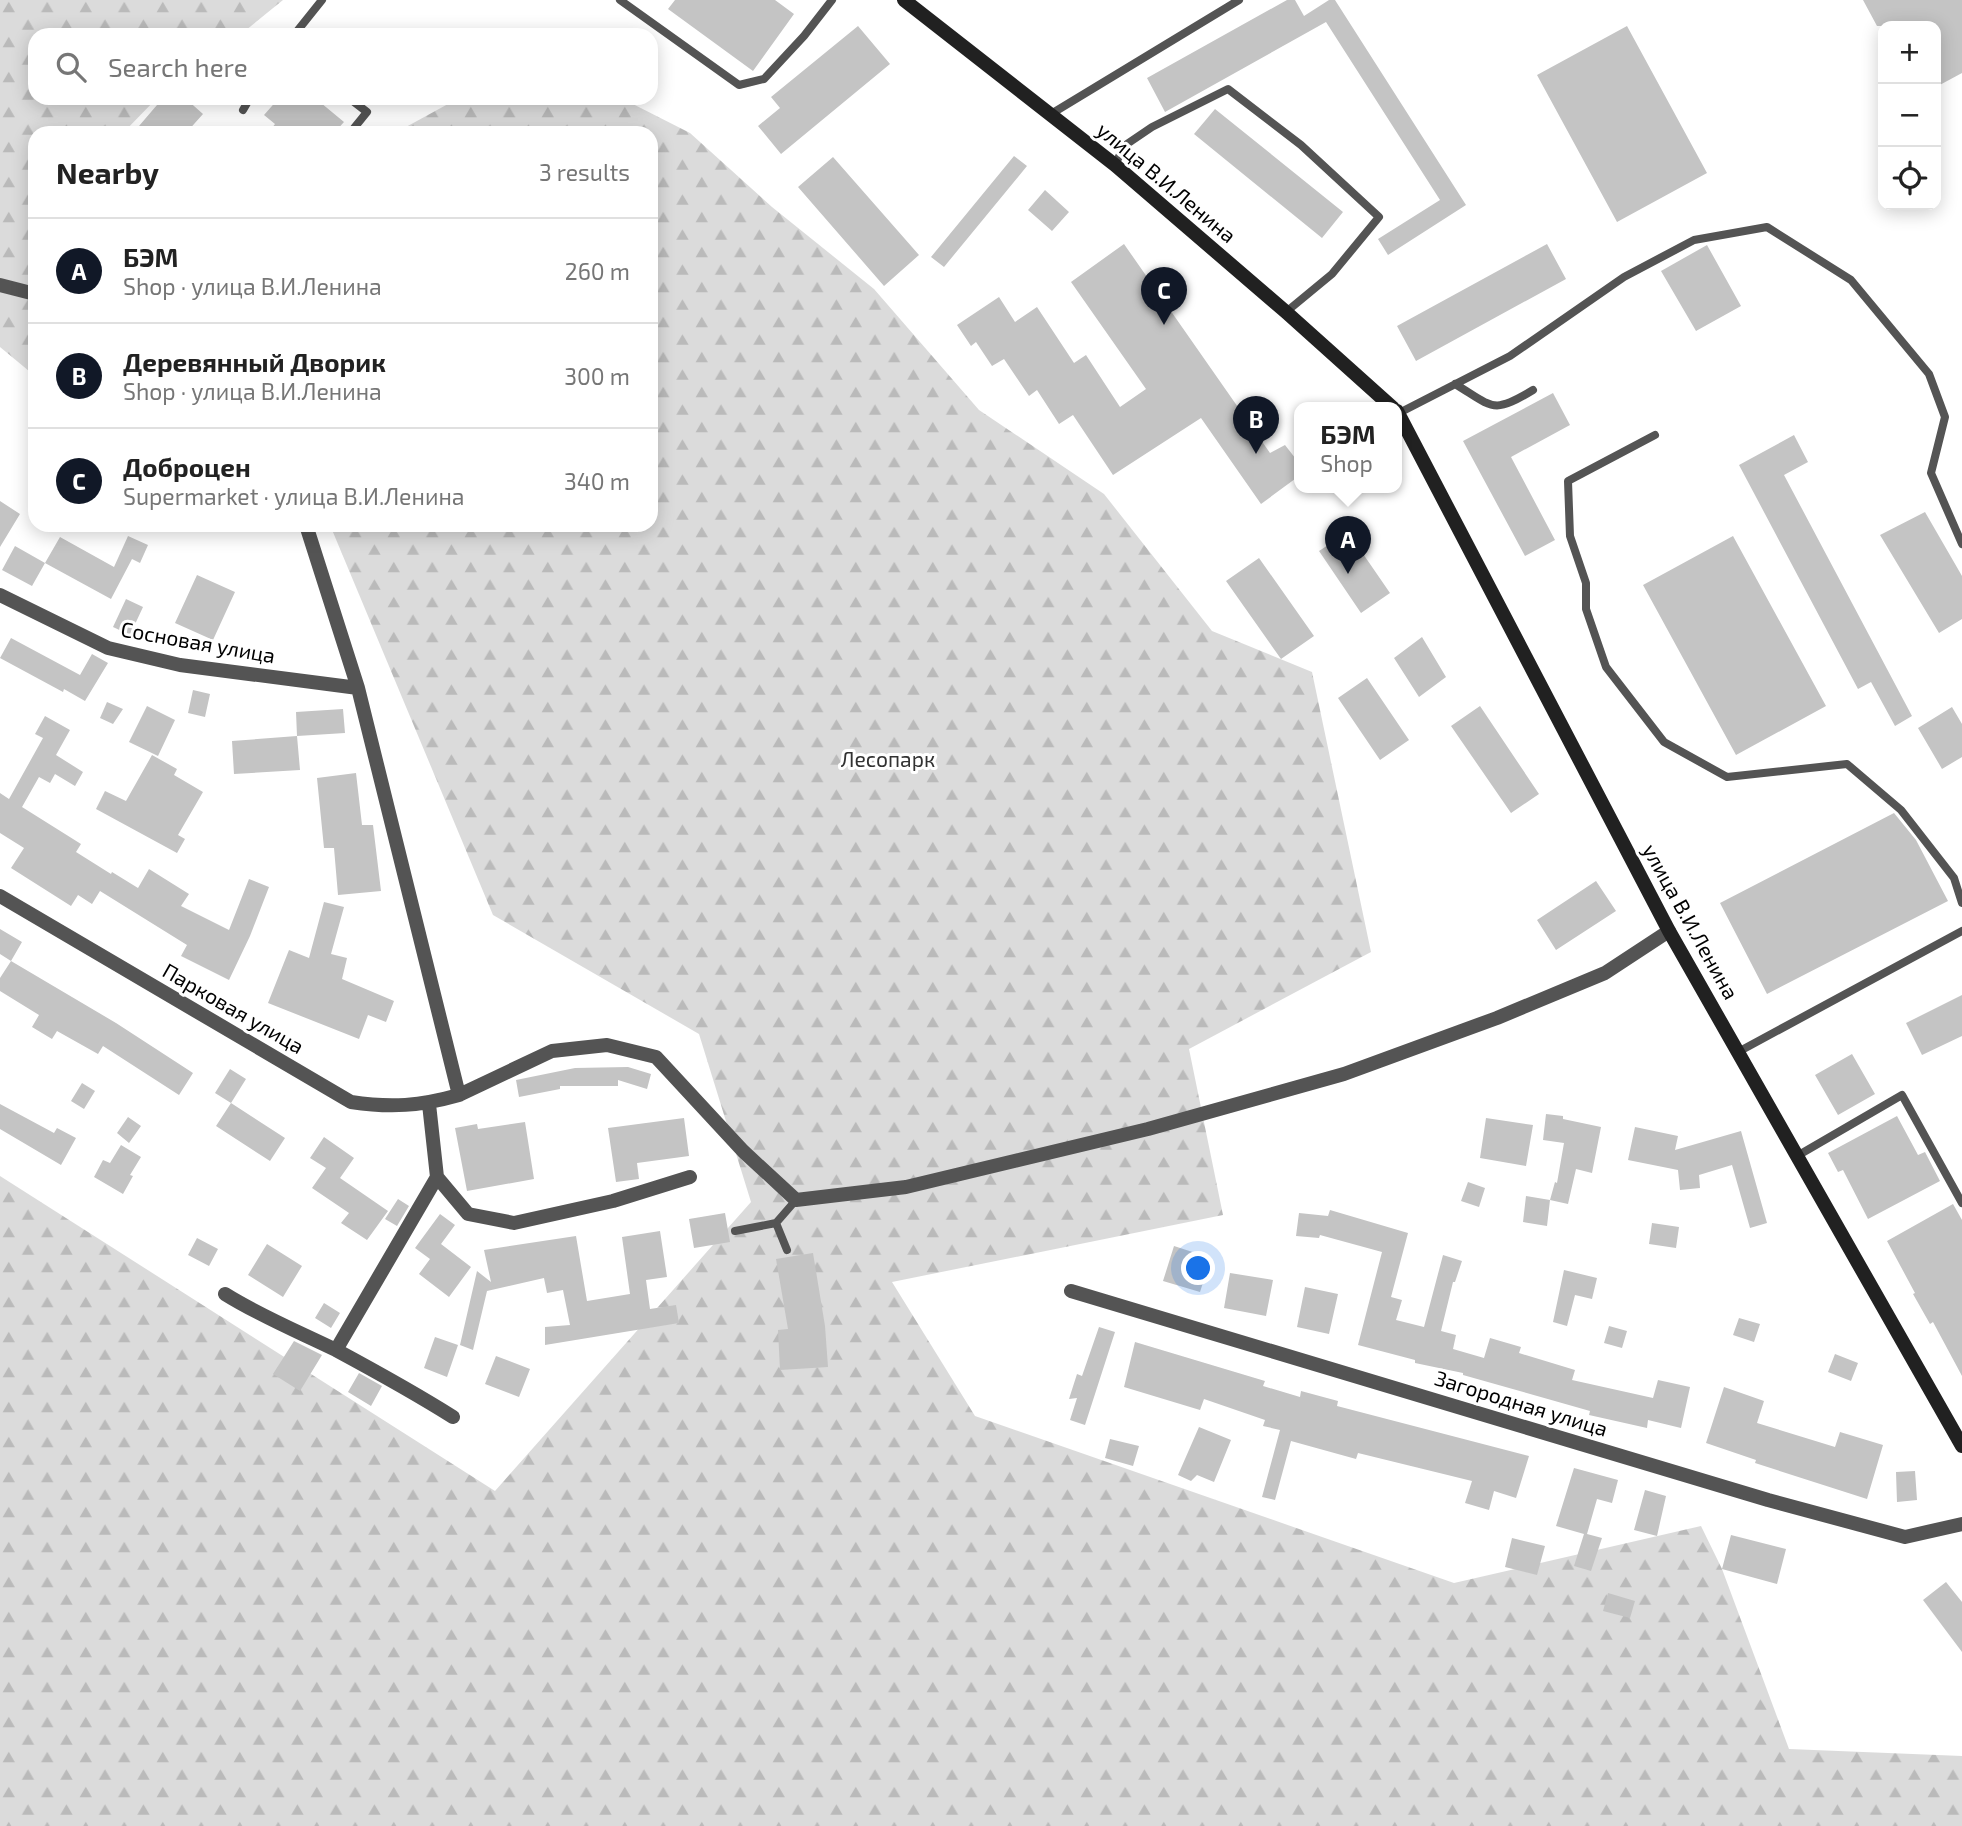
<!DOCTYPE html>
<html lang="en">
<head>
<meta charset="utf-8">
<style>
  body { margin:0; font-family:"Exo 2",sans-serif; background:#f2f2f2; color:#222 }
  .controls { position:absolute; right:21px; top:21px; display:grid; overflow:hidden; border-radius:14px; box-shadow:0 4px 18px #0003 }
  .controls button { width:63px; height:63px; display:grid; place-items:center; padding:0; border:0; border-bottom:2px solid #e0e0e0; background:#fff; color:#222; font:35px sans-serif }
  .you { position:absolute; left:1199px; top:1269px; width:24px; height:24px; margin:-18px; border:5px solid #fff; border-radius:50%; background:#1a73e8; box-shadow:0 0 0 10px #1a73e833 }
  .badge { display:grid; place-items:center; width:46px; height:46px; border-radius:50%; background:#111827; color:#fff; font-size:23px; font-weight:700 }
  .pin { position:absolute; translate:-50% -58px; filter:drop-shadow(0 2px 4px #0008) }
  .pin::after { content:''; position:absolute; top:37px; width:24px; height:21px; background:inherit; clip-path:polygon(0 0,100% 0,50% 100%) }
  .popup { position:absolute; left:1294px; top:402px; width:108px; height:91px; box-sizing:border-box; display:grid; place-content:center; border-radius:14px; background:#fff; filter:drop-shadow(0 2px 5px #0005); font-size:23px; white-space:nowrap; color:#767676 }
  .popup b { font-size:26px; color:#222 }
  .popup::after { content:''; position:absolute; left:50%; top:100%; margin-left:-14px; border:14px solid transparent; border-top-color:#fff }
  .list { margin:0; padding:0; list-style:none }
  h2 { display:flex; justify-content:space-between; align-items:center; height:91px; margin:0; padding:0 28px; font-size:30px }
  h2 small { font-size:23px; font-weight:400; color:#767676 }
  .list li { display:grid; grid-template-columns:46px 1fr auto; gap:21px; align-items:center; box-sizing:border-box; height:105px; padding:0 28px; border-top:2px solid #e0e0e0 }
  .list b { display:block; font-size:26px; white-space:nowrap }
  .list p { margin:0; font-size:23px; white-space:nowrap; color:#767676 }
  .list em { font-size:23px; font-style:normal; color:#767676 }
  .icon { flex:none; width:38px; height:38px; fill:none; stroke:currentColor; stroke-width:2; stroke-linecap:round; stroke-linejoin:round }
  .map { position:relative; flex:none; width:1962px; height:1826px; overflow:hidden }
  .search { position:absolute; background:#fff; box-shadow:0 4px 18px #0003; left:28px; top:28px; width:630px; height:77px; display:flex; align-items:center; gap:18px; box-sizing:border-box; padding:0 24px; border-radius:21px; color:#767676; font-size:26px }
  .panel { position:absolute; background:#fff; box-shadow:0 4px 18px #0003; left:28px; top:126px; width:630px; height:406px; border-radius:21px }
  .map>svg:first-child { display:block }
</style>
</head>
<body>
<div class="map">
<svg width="1962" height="1826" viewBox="0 0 1962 1826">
  <defs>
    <pattern id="forest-firs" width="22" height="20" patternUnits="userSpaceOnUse" patternTransform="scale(1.75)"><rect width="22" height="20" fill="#dbdbdb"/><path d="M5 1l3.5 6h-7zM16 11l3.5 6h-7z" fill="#bababa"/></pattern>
  </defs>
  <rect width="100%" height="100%" fill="#fff"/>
  <path fill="url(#forest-firs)" d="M0 0H283L240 35H35V98H157L123 133H35V376L0 347Z
    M459 98H621L690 133 772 207 874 289 979 410 1104 494 1212 631 1312 672 1371 952 1189 1049 1223 1215 892 1282 975 1416 1454 1583 1701 1526 1722 1569 1789 1749 1962 1756V1826H0V1176L495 1491 751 1202 699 1034 493 915 330 525H651V133H395Z"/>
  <path fill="#c4c4c4" d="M675 0H775L794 14 753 71 668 9Z
    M1287 0H1295L1304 16 1329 0H1335L1466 205 1388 255 1378 239 1440 200 1326 22 1165 112 1147 78Z
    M1863 0H1962V73L1936 87V26H1877Z
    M858 26 890 64 781 154 758 126 780 108 771 97Z
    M1627 26 1707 173 1617 222 1537 75Z
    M163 98H185L203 114 186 133H133Z
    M279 98H315L344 122 334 133H268L275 124 264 115Z
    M1215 109 1343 212 1322 238 1194 134Z
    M1014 156 1027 166 944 267 931 257Z
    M833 157 919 255 884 286 798 187Z
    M1045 190 1069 212 1052 231 1028 210Z
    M1124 244 1270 453 1285 445 1299 463V476L1261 504 1201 418 1113 475 1073 415 1059 424 1037 390 1029 396 1004 359 992 366 976 342 971 346 957 325 999 297 1015 322 1037 307 1074 363 1086 355 1120 407 1146 389 1071 282Z
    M1547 244 1566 279 1416 361 1397 326Z
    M1707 245 1741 306 1696 331 1661 271Z
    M1553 393 1570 425 1511 457 1555 540 1525 556 1463 441Z
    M1794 435 1808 462 1784 475 1912 716 1895 726 1871 682 1858 689 1739 465Z
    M0 501 20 514 0 547Z
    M1925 512 1962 576V619L1939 633 1880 535Z
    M1348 532 1390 593 1361 613 1319 551Z
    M128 536 148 545 140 563 132 559 111 599 45 563 60 537 114 567Z
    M1733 536 1826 706 1736 755 1643 585Z
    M15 546 45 563 32 586 2 570Z
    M1259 558 1314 636 1281 659 1226 581Z
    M197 575 235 592 213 640 175 623Z
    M126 599 143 607 130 635 113 627Z
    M1422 637 1446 677 1419 697 1394 658Z
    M11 638 80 675 92 654 108 663 85 701 64 689 63 692 0 658Z
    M1367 678 1409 740 1380 760 1338 698Z
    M193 690 210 694 205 717 188 713Z
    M107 702 123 709 113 724 100 718Z
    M147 706 175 720 158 756 129 742Z
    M1480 706 1539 794 1511 813 1451 726Z
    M1952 707 1962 724V757L1942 769 1918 728Z
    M343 709 345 733 297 736 296 712Z
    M45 716 70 730 56 755 83 772 75 786 55 774 50 783 39 777 22 807 81 844 76 852 111 874 112 872 138 888 149 869 189 894 181 906 229 930 249 879 269 887 250 936 229 980 181 956 187 945 100 891 92 904 78 895 71 906 11 868 24 848 0 833V793L9 799 43 738 35 734Z
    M297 736 300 770 234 774 232 741Z
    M152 755 177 769 174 775 203 792 178 835 185 839 177 853 96 809 105 791 126 801Z
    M356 773 362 825H373L381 891 338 895 334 848H324L317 778Z
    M1894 813 1916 840 1948 901 1767 994 1720 903Z
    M1596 881 1616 911 1556 950 1537 920Z
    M324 902 344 907 331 954 347 958 342 979 394 1001 386 1022 368 1015 359 1039 268 1003 289 950 309 958Z
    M0 929 22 942 11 961 0 954Z
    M11 961 116 1023 193 1073 179 1095 103 1046 98 1054 57 1031 52 1039 32 1027 39 1015 0 991V978Z
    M1962 995V1036L1922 1055 1906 1023Z
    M1852 1054 1875 1094 1838 1115 1815 1075Z
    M628 1067 651 1074 647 1089 618 1080V1086H560V1089L519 1097 516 1080 575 1068Z
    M230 1069 246 1079 231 1103 215 1093Z
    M82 1083 95 1091 84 1109 71 1101Z
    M231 1103 285 1138 270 1161 216 1126Z
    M0 1104 54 1133 57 1128 76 1138 61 1165 0 1129Z
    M1546 1114 1563 1116V1119L1601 1127 1592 1173 1576 1169 1568 1204 1550 1200 1555 1182 1557 1183 1564 1143 1543 1140Z
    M1897 1116 1918 1155 1925 1152 1940 1181 1868 1219 1843 1170 1838 1172 1828 1153Z
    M128 1117 141 1126 129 1143 117 1133Z
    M684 1118 689 1156 637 1163 639 1179 616 1182 608 1128Z
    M1486 1118 1533 1125 1526 1166 1480 1158Z
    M525 1122 534 1179 467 1191 455 1128 477 1124 478 1129Z
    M1635 1127 1678 1136 1675 1150 1741 1131 1767 1223 1750 1228 1732 1165 1699 1175 1700 1188 1680 1190 1678 1170 1628 1160Z
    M324 1137 354 1158 340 1178 388 1211 367 1240 341 1223 349 1213 312 1188 326 1168 310 1158Z
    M121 1145 141 1157 130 1175 133 1176 123 1194 94 1177 103 1160 110 1163Z
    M1468 1182 1485 1188 1479 1207 1461 1201Z
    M1526 1196 1550 1200 1547 1226 1523 1222Z
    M398 1199 409 1206 397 1226 385 1219Z
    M1953 1204 1962 1220V1376L1933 1322 1930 1324 1913 1294 1915 1293 1887 1241Z
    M1330 1210 1408 1233 1391 1297 1402 1300 1396 1320 1424 1327 1443 1255 1462 1261 1455 1282H1453L1441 1331 1456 1335 1453 1349 1484 1358 1490 1338 1521 1347 1519 1353 1575 1370 1572 1380 1653 1398 1658 1380 1690 1387 1681 1428 1648 1420 1647 1428 1589 1415 1590 1411 1463 1375V1373L1415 1363V1360L1358 1345 1382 1252 1320 1235 1319 1238 1296 1236 1299 1213 1328 1216Z
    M725 1213 730 1242 694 1248 689 1219Z
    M440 1214 455 1225 441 1244 471 1267 449 1297 419 1274 430 1259 415 1248Z
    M1652 1223 1679 1227 1676 1248 1649 1244Z
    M660 1231 667 1277 646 1280 650 1309 676 1305 679 1323 545 1345V1327L570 1325 563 1290 547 1293 544 1278 487 1291 473 1350 460 1345 477 1271 491 1282 484 1250 576 1236 587 1301 630 1294 622 1237Z
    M197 1238 218 1249 209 1266 188 1255Z
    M267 1244 302 1266 283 1297 248 1275Z
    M1174 1246 1211 1258 1200 1292 1163 1281Z
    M813 1253 825 1326 828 1367 780 1370 778 1330 788 1329 776 1259Z
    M1564 1270 1597 1278 1592 1299 1575 1295 1567 1326 1553 1322Z
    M1230 1273 1273 1280 1266 1316 1224 1308Z
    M1305 1287 1338 1294 1329 1334 1297 1327Z
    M324 1303 340 1313 331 1328 315 1318Z
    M1739 1318 1760 1324 1754 1342 1733 1335Z
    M1609 1326 1627 1331 1622 1348 1604 1343Z
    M1099 1327 1115 1332 1085 1425 1070 1420 1077 1398 1069 1399 1077 1374 1082 1376Z
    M435 1337 458 1345 447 1377 424 1368Z
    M294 1341 322 1355 300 1391 273 1374Z
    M1135 1342 1265 1381 1263 1386 1300 1397 1301 1391 1338 1401 1337 1406 1529 1456 1516 1498 1494 1491 1489 1510 1465 1503 1472 1481 1358 1453 1356 1459 1291 1441 1275 1500 1262 1497 1280 1430 1263 1426 1265 1420 1204 1399 1200 1410 1124 1387Z
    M1835 1354 1858 1363 1851 1381 1828 1372Z
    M496 1356 530 1369 519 1397 485 1384Z
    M359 1373 382 1386 371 1406 348 1392Z
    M1724 1387 1764 1401 1757 1423 1835 1447 1840 1432 1883 1445 1867 1499 1755 1463 1756 1460 1706 1443Z
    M1199 1427 1231 1440 1214 1482 1197 1475 1191 1481 1178 1475Z
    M1110 1439 1139 1446 1133 1466 1105 1458Z
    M1574 1468 1618 1480 1612 1503 1597 1499 1587 1534 1602 1538 1591 1571 1574 1566 1584 1534 1556 1526Z
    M1915 1471 1917 1500 1897 1502 1896 1472Z
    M1645 1490 1666 1496 1657 1536 1634 1530Z
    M1731 1535 1786 1549 1777 1584 1722 1569Z
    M1512 1538 1545 1546 1537 1575 1505 1567Z
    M1946 1582 1962 1602V1652L1923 1600Z
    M1608 1593 1635 1601 1630 1618 1603 1611Z"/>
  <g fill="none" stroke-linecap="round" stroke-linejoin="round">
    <path stroke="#545454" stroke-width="8" d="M620 0 739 85 764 79 804 36 832 0
      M294 35 322 0
      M349 98 367 112 350 133
      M243 110 250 98
      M1051 114 1239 0
      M1115 165 1124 146 1152 127 1228 89 1301 145 1379 217 1332 274 1286 312
      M1455 384C1493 407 1492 415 1533 390
      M1399 413 1510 356 1624 277 1694 240 1767 227 1851 280 1929 374 1945 417 1931 473 1962 544
      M1655 435 1568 481 1570 536 1586 583V609L1606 667 1664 742 1727 777 1847 764 1901 810 1954 878 1962 903
      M1738 1052 1962 931
      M1797 1156 1902 1095 1962 1203
      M776 1223 787 1250
      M735 1231 776 1223 796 1200"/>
    <path stroke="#545454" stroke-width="14" d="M0 285 35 294
      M306 525 358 688 459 1095 552 1051 607 1045 656 1057 743 1151 796 1200 906 1187 1148 1129 1344 1074 1497 1018 1605 973 1669 931
      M0 595 108 648 180 665 358 688
      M0 896 351 1102C391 1108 420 1106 459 1095
      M429 1104 437 1177 468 1214 514 1223 613 1201 690 1177
      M1071 1291 1768 1500 1905 1537 1962 1524
      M225 1294C260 1316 299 1332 336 1350 375 1371 415 1393 453 1417
      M336 1350 437 1177"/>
    <path stroke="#212121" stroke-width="14" d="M904 0 1115 165 1286 312 1393 408
      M1397 411 1669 931 1962 1446"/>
  </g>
  <g text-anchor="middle" stroke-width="6" stroke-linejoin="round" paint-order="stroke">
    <g font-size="21" fill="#000" stroke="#fff">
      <text transform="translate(1166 183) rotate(40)" y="7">улица В.И.Ленина</text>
      <text transform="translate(198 643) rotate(10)" y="7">Сосновая улица</text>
      <text transform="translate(1690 922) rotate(61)" y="7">улица В.И.Ленина</text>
      <text transform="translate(233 1009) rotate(30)" y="7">Парковая улица</text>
      <text transform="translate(1521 1404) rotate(17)" y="7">Загородная улица</text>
    </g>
    <g font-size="21" fill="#323232" stroke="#fff">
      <text x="888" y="767">Лесопарк</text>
    </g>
  </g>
</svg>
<div class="controls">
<button>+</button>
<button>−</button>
<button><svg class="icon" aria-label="locate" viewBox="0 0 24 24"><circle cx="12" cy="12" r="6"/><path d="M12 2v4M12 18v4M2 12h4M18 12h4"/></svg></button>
</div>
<div class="you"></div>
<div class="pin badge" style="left:1348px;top:574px">A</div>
<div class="popup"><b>БЭМ</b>Shop</div>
<div class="pin badge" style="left:1256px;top:454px">B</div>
<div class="pin badge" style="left:1164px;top:325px">C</div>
<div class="search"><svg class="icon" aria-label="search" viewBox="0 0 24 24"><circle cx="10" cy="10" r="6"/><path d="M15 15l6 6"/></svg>Search here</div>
<section class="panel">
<h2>Nearby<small>3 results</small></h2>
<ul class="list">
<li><span class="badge">A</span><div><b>БЭМ</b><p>Shop · улица В.И.Ленина</p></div><em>260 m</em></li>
<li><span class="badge">B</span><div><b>Деревянный Дворик</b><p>Shop · улица В.И.Ленина</p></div><em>300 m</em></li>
<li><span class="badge">C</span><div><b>Доброцен</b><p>Supermarket · улица В.И.Ленина</p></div><em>340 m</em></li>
</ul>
</section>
</div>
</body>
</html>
